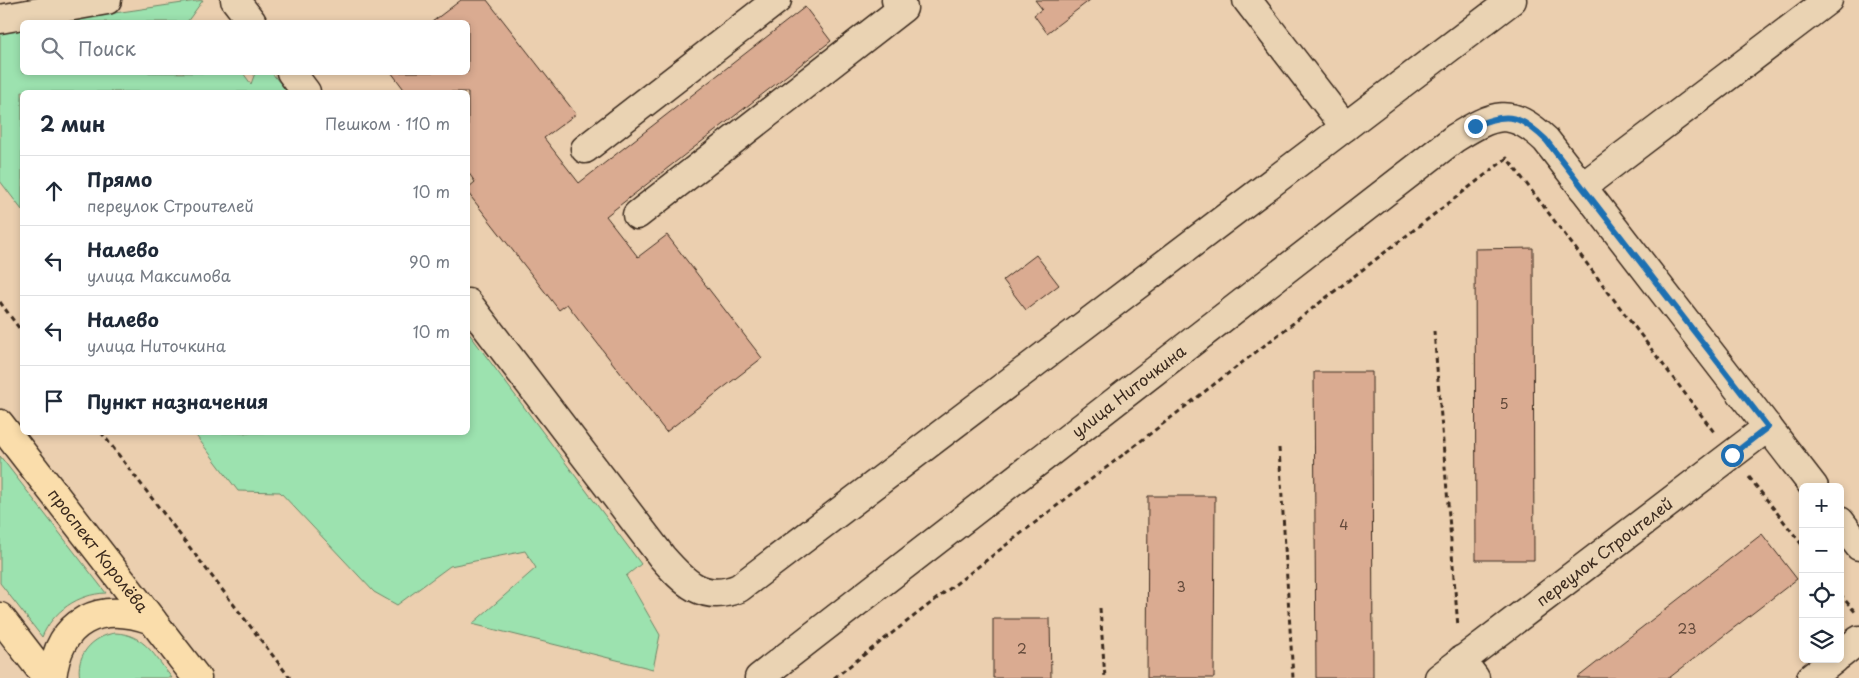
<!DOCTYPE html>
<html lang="ru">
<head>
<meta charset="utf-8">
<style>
  body { margin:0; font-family:"Playpen Sans",sans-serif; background:#f6f6f7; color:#1f2937 }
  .controls { position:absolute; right:15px; bottom:15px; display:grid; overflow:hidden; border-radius:8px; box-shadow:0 2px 8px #0003 }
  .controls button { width:45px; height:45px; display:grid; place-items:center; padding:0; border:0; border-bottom:1px solid #e0e1e3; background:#fff; color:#1f2937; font:25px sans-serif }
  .stop { position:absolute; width:15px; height:15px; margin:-11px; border:4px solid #1f6fb2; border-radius:50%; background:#fff }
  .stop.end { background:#1f6fb2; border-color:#fff; box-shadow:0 1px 5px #0008 }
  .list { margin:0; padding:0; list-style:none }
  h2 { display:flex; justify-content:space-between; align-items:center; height:65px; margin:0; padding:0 20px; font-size:21px }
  h2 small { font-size:16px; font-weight:400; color:#747a83 }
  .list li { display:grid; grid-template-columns:32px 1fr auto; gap:15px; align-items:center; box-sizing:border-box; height:70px; padding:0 20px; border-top:1px solid #e0e1e3 }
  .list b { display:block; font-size:19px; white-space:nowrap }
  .list p { margin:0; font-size:16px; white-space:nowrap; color:#747a83 }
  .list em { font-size:16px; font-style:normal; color:#747a83 }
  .icon { flex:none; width:28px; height:28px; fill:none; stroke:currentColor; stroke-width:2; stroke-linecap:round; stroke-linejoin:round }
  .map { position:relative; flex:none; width:1859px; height:678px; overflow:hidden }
  .search { position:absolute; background:#fff; box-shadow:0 2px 8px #0003; left:20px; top:20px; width:450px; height:55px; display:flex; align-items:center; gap:12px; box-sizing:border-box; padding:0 18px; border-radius:8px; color:#747a83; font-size:19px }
  .panel { position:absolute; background:#fff; box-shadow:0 2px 8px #0003; left:20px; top:90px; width:450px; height:345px; border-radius:8px }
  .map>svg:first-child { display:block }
</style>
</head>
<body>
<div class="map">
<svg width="1859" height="678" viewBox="0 0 1859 678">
  <rect width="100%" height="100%" fill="#ebcfaf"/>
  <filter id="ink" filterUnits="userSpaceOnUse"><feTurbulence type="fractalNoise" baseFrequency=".02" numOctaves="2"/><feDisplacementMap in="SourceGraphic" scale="10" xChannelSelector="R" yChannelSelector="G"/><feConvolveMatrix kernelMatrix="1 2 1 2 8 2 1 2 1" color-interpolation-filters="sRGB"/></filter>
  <g filter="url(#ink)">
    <path fill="#9ce2af" stroke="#6c8666" d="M203 0 187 22H53Z
      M22 27V72L243 73 251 84 255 73H272L287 92H22V210L0 181V30Z
      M468 332 641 564 626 576 660 635 653 669 472 624 536 568 525 551 450 566 397 605 374 592 280 492 238 491 194 433 468 432Z
      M0 456 106 593C78 594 53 611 42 637L0 583Z
      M115 633C145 634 155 657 172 678H80C75 655 93 636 115 633Z"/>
    <path fill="#daab91" stroke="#3b2a1e" d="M461 0H487L576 114 544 138 579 183 805 7 831 41 606 216 638 257 667 235 762 358 666 432 567 304 559 310 468 193V188L475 182 468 172V92H406L391 72H468V22H432Z
      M1035 0H1090L1047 33 1034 15 1042 9Z
      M1533 248 1534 560H1476L1475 249Z
      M1036 255 1059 285 1026 310 1003 280Z
      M1314 372H1372L1373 678H1316Z
      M1148 496H1215L1214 678H1147Z
      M1762 534 1797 579 1669 678H1577Z
      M993 619H1050L1051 678H993Z"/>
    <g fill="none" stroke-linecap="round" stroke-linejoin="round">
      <g stroke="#3b2a1e" stroke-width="31">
        <g id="minor">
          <path d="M235 0 252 22"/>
          <path d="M1247 0 1345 127"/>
          <path d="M0 19 107 0"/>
          <path d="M291 72 306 92"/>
          <path d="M585 149 777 0"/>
          <path d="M1582 187 1828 0"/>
          <path d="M637 215 903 8 896 0"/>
          <path d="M468 303 662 557C684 582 703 603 739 588L1512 0"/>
          <path d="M1840 521 1859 546"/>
          <path d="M1840 655 1859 640"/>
          <path d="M1461 660 1475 678"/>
          <path id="s1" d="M759 678 1455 138C1494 114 1510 106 1546 140L1814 487"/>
          <path id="s2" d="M1439 678 1768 427"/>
          <path d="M1811 678 1835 659"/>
        </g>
      </g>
      <g stroke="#3b2a1e" stroke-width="31">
        <g id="major">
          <path id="s3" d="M0 424 197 678"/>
          <path d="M0 617 47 678"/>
          <path d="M52 678C59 620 99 601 152 620"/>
        </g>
      </g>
      <path stroke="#3b2a1e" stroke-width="3" stroke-dasharray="5 4" stroke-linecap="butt" d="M0 302 22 332
        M1434 331 1458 627
        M101 432 290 678
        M1279 448 1293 678
        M1749 477 1803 546
        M1840 594 1856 613
        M1100 608 1105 678
        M834 678 1507 158 1714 432"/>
      <use href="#minor" stroke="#ead3b3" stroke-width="28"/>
      <use href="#major" stroke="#faddab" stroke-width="28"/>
    </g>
  </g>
  <g fill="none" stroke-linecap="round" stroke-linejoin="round" filter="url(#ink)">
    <path stroke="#1f6fb2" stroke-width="6" d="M1475 126C1508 111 1521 116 1546 140L1768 427 1732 455"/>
  </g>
  <g text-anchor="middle" stroke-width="5" stroke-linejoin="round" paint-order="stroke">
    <g font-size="14" fill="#634a3b">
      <text x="1504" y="409">5</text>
      <text x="1344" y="530">4</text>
      <text x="1181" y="592">3</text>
      <text x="1687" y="634">23</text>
      <text x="1022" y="654">2</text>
    </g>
    <g font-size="16" fill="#3b2a1e" stroke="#ead3b3">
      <text dy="6" stroke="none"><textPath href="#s1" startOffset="468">улица Ниточкина</textPath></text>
      <text dy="6" stroke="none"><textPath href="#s3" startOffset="160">проспект Королёва</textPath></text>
      <text dy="6" stroke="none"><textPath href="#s2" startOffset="208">переулок Строителей</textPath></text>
    </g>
  </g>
</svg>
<div class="controls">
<button>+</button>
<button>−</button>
<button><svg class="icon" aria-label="locate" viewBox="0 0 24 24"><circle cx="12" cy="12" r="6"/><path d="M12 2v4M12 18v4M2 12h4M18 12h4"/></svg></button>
<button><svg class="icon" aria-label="layers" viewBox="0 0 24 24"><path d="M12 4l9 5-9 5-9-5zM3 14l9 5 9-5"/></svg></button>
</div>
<div class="stop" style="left:1732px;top:455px"></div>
<div class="stop end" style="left:1475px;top:126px"></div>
<div class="search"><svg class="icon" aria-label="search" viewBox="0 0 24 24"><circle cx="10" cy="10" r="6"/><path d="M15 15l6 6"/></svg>Поиск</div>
<section class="panel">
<h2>2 мин<small>Пешком · 110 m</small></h2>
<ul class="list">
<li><svg class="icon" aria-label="ahead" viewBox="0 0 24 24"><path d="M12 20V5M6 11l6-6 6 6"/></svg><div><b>Прямо</b><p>переулок Строителей</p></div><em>10 m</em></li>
<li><svg class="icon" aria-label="left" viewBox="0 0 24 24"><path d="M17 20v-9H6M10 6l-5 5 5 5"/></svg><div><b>Налево</b><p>улица Максимова</p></div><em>90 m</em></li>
<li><svg class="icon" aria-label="left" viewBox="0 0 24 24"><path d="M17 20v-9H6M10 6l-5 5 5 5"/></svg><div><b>Налево</b><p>улица Ниточкина</p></div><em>10 m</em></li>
<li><svg class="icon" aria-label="arrive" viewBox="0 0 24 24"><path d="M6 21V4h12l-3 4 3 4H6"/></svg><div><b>Пункт назначения</b></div></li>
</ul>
</section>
</div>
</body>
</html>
